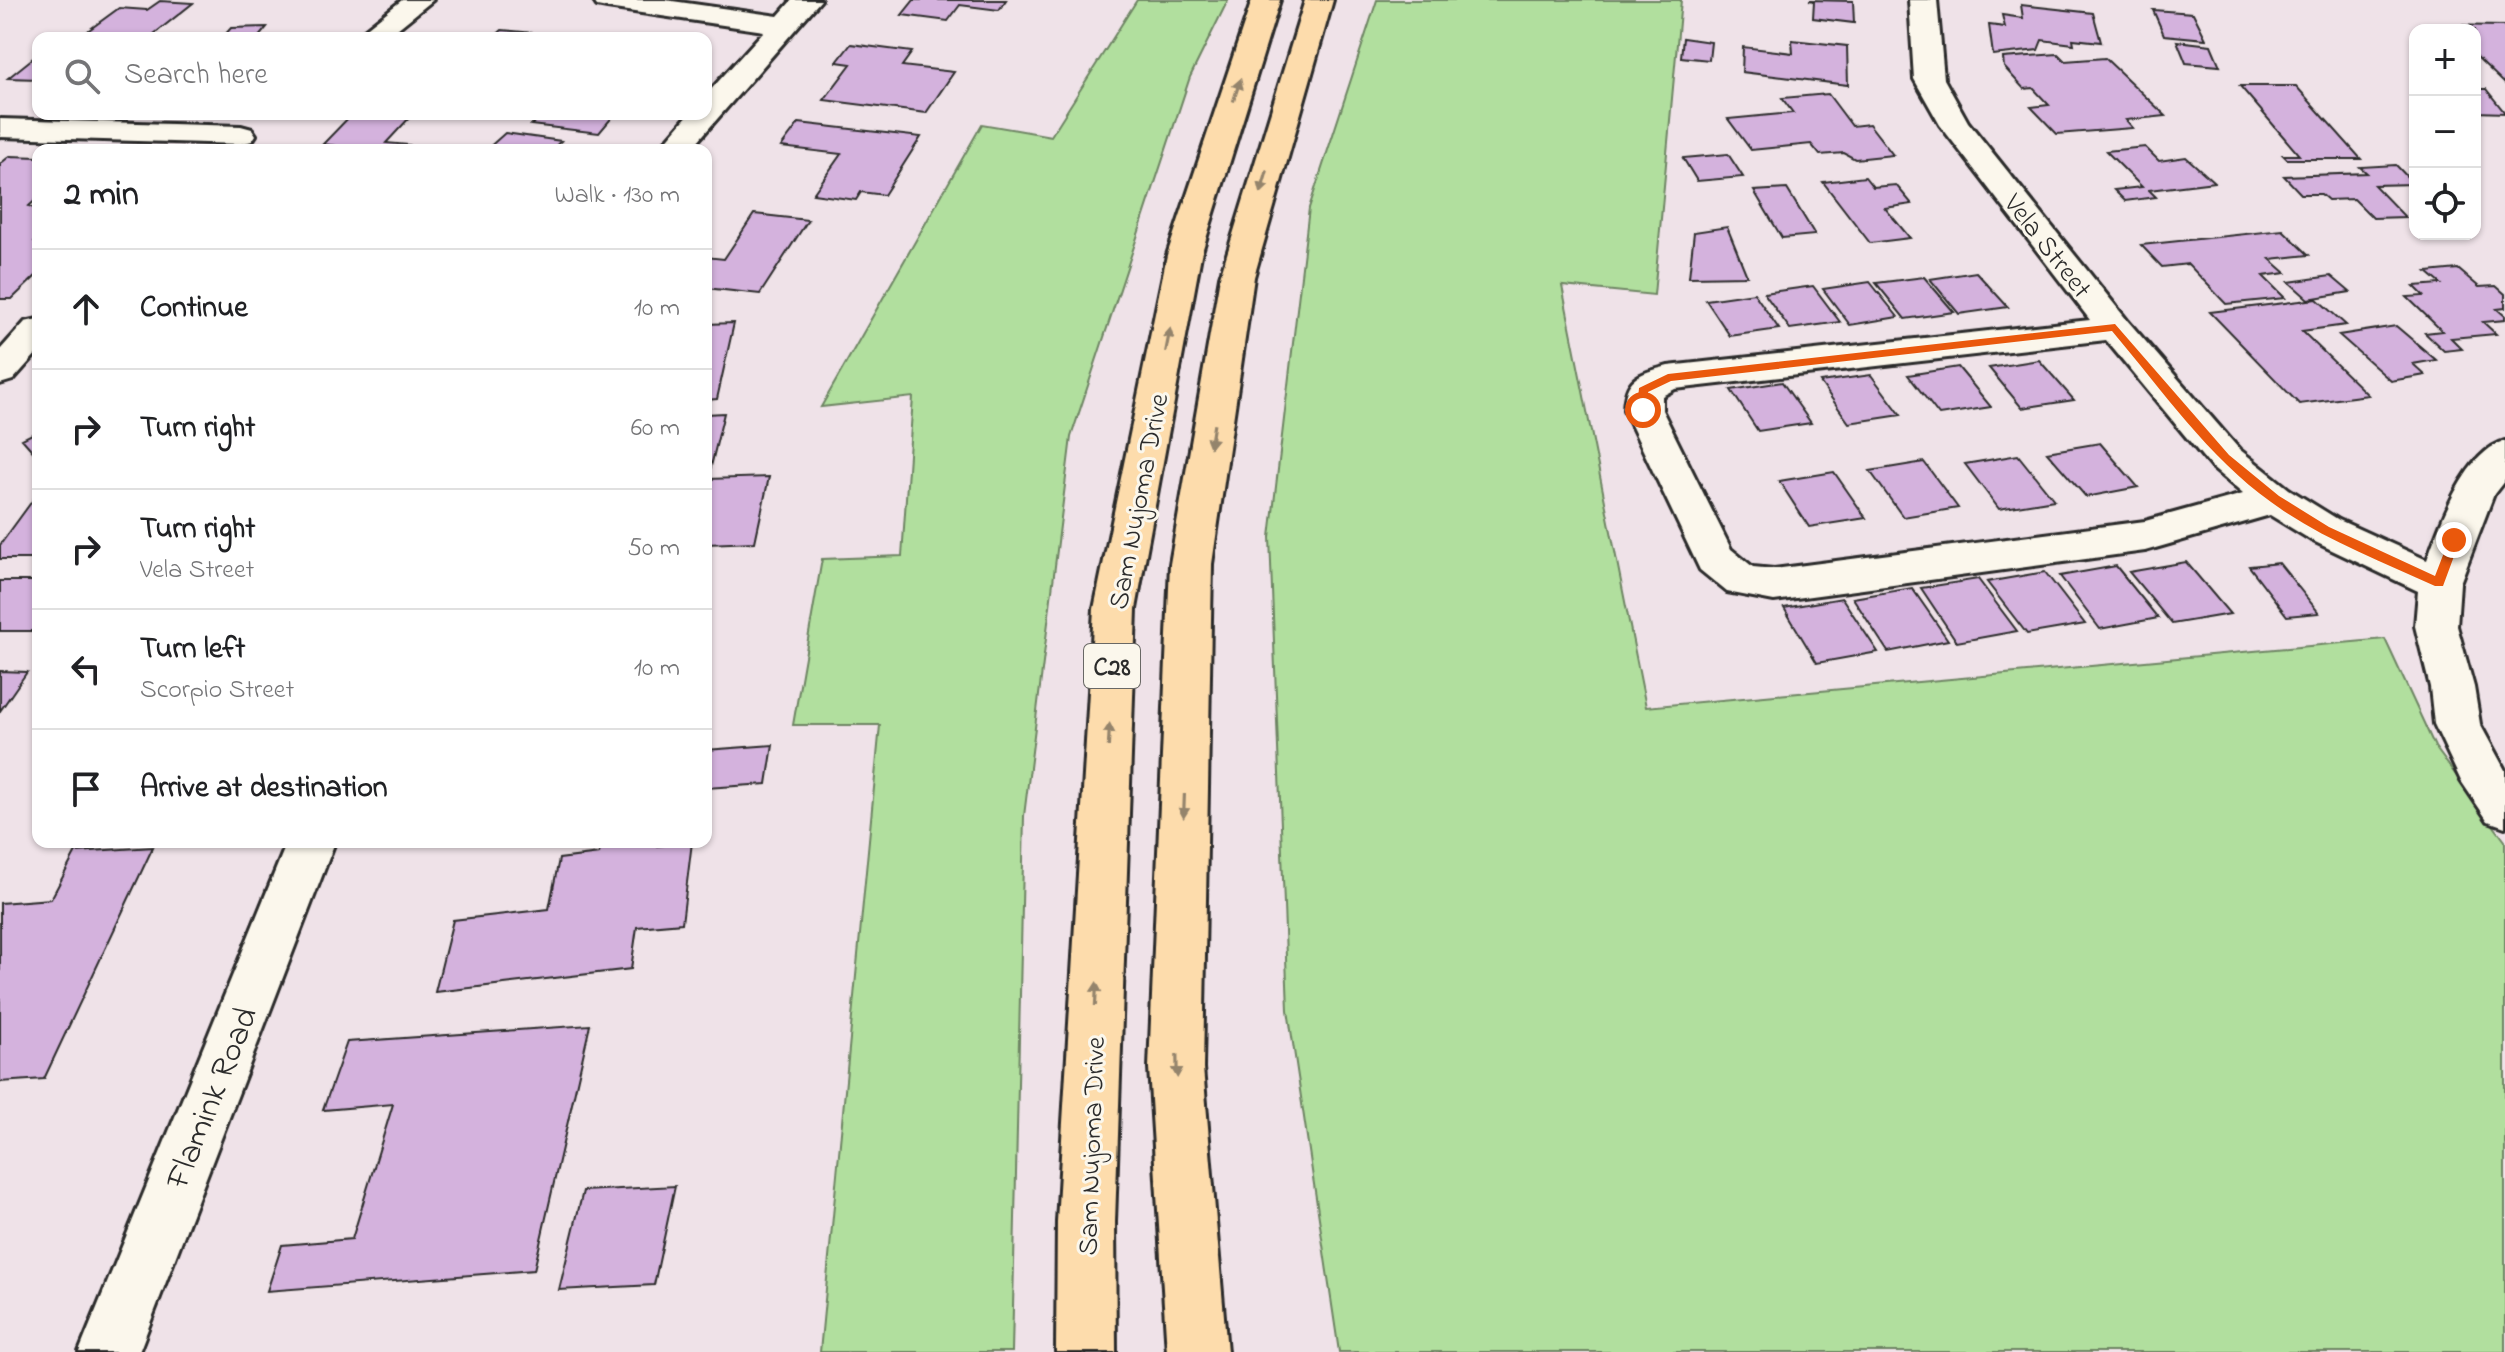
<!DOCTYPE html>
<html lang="en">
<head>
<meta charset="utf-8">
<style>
  body { margin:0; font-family:"Indie Flower",sans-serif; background:#f6f6f6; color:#202124 }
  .controls { position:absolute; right:24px; top:24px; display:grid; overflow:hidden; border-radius:16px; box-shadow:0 2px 6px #0004 }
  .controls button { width:72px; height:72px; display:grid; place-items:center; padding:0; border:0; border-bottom:2px solid #e0e0e0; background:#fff; color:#202124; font:40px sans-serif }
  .stop { position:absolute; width:24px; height:24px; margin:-18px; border:6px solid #ea580c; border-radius:50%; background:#fff }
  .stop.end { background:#ea580c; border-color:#fff; box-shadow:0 2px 8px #0008 }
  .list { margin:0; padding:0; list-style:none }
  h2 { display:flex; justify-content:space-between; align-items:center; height:104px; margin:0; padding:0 32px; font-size:34px }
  h2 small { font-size:26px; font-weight:400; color:#757577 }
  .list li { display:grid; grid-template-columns:52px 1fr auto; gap:24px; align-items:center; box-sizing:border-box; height:120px; padding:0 32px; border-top:2px solid #e0e0e0 }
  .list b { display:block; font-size:30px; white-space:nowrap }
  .list p { margin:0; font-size:26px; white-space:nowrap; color:#757577 }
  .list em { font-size:26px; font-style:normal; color:#757577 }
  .icon { flex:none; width:44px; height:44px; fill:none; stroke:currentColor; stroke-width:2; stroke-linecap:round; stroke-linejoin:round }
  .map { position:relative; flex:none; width:2505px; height:1352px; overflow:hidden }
  .search { position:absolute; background:#fff; box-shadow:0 2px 6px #0004; left:32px; top:32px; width:680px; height:88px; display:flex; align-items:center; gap:20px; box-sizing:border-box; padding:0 28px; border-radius:16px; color:#757577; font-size:30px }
  .panel { position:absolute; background:#fff; box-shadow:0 2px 6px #0004; left:32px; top:144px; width:680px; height:704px; border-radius:16px }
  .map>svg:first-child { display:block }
</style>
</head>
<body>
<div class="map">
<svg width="2505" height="1352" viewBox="0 0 2505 1352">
  <rect width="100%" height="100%" fill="#efe2e8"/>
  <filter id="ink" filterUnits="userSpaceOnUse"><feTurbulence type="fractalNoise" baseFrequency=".0125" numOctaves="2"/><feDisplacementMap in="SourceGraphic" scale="16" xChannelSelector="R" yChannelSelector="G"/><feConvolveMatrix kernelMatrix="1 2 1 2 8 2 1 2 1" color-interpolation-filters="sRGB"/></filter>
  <g filter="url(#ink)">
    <path fill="#b1df9e" stroke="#6e8564" stroke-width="2" d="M1137 0H1228L1190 77 1071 437 1024 816 1012 1352H820L880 725H793L822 559 902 556 913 397 821 407 982 124 1051 136Z
      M1377 0H1681L1654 295 1562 286 1646 707 2385 639 2435 747 2505 841V1352H1339L1288 1010 1270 537 1309 208Z"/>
    <path fill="#d4b2dd" stroke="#2b2b2b" stroke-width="2" d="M914 0H1006L999 10 960 5 948 21 902 15Z
      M1809 0 1853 1 1854 23 1813 18 1814 1Z
      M160 1 193 3 149 38H78L119 8 147 10Z
      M2021 5 2093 13 2101 42 2073 39 2074 44 2042 40 2038 50 1993 55 1989 25 2005 27 2002 15 2023 18Z
      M2153 10 2193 13 2206 39 2164 35Z
      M2432 25 2505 26V84L2475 55V30H2437Z
      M267 27 258 38H222L231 28Z
      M502 30 545 34 541 38H493Z
      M1683 38 1711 42 1709 60 1681 57Z
      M1792 40 1847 46 1848 85 1742 72 1743 47 1793 53Z
      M2177 41 2211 45 2220 66 2186 63Z
      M851 44 912 52 902 66 954 72 926 113 824 100 851 64 837 62Z
      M38 54V79L8 78Z
      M2058 54 2065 61 2105 58 2166 116 2126 120 2133 128 2057 134 2031 107 2049 105 2033 88 2024 89 2004 67 2003 58Z
      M2240 86H2296L2361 159H2287L2283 155H2299Z
      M2475 89H2486L2505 113 2475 112Z
      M1828 94 1852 126 1869 124 1893 155 1855 159 1844 153 1820 155 1811 144 1751 150 1728 119 1793 113 1782 98Z
      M352 114 412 115 386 143 409 145 405 150H333L337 146 323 144Z
      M542 114H615L599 133 531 125Z
      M799 123 921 137 884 195 861 192 856 200 813 194 841 154 781 147Z
      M505 133 561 141 551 150H486Z
      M2145 147 2159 161 2186 157 2214 182 2149 190 2156 197 2125 201 2114 190 2142 187 2106 151Z
      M1728 154 1743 177 1697 181 1683 158Z
      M10 156 38 157V198L29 206 38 210V238L35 241H38V274L12 299H0V164Z
      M2396 165 2414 184 2374 185 2405 217 2373 218 2354 199 2328 200 2321 194H2301L2284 176 2367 173 2360 167Z
      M1865 177 1873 187 1896 185 1912 204 1885 208 1910 238 1870 243 1823 182Z
      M1787 189 1815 235 1782 238 1754 191Z
      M754 214 808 220 760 294 706 288V257L724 259Z
      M1727 227 1747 276 1689 277 1694 232Z
      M2283 230 2309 255 2270 259 2286 273 2263 276 2285 298 2226 304 2188 264 2162 267 2141 245Z
      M2458 269 2479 287 2496 286 2505 294V308L2497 309 2505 316V320L2483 322 2496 334 2451 338 2462 349 2444 351 2425 333 2442 331 2407 297 2424 296 2414 286 2441 284 2427 272Z
      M1976 272 2008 307 1959 314 1930 279Z
      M2331 276 2350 292 2308 299 2289 282Z
      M1924 277 1954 312 1905 319 1876 283Z
      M1870 282 1898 317 1850 325 1823 289Z
      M1813 286 1840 322 1790 329 1764 293Z
      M1754 293 1779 329 1730 336 1706 300Z
      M2317 299 2346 325 2302 331 2368 395 2299 404 2210 312Z
      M734 323 717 399 706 400V324Z
      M2396 326 2436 360 2413 364 2425 375 2391 381 2339 335Z
      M2039 360 2074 400 2022 408 1989 368Z
      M1958 367 1991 407 1939 415 1908 375Z
      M1871 375 1901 415 1849 423 1820 382Z
      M1782 382 1811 423 1758 431 1731 390Z
      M724 413 708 479 769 477 755 542 706 544V414Z
      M38 431V457L22 439Z
      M2100 443 2138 487 2086 497 2047 452Z
      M2018 455 2054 500 1999 509 1965 464Z
      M1924 462 1958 508 1903 517 1870 471Z
      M1834 472 1866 518 1809 527 1779 481Z
      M38 493V559H0V545Z
      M2186 562 2230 614 2172 624 2129 572Z
      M2279 563 2319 613 2287 616 2249 566Z
      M2116 566 2158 618 2100 629 2060 576Z
      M2045 572 2085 624 2027 634 1987 582Z
      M1978 579 2017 631 1957 642 1921 588Z
      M0 581H38V631H0Z
      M1912 588 1948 640 1888 652 1853 598Z
      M1842 598 1878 652 1817 663 1784 608Z
      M0 671 27 672 0 711Z
      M773 745 767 784 706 788V750Z
      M601 842H657V846L692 842 682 923 637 927 631 969 435 992 453 920 549 909 559 859 599 854Z
      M153 847 44 1079 0 1082V903L51 899 76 852Z
      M590 1025 534 1270 267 1291 282 1245 352 1239 393 1104 323 1110 347 1042Z
      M675 1186 654 1285 559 1290 583 1191Z"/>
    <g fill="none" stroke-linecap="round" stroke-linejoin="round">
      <g stroke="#2b2b2b" stroke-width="6">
        <path id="minor" d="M402 0H433L386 38H354Z
          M593 0H665L778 16 792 0H821L690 150H658L689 114H706V95L764 31 607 8 597 6Z
          M1909 0H1937L1944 79 1968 122 2127 320 2239 449 2289 489 2339 520 2427 560C2440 523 2465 452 2505 441V480L2494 494 2460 583 2457 626 2474 687 2480 724 2505 770V827L2488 821 2461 781 2434 724 2430 687 2415 626 2418 591 2311 540 2270 515 2145 551 1774 601 1727 592 1700 570 1624 410C1625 377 1638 374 1668 366L2090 320 1940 125 1914 79ZM2106 340 2211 467 2243 494 2145 521 1774 569 1753 567 1731 549 1662 410V396L1675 389Z
          M0 119 241 126 252 129 256 135 252 141 241 144 0 137Z
          M38 319V352L13 380 0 384V350L25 322Z
          M287 842H335L139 1352H79Z"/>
      </g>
      <g stroke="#2b2b2b" stroke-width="6">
        <path id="trunk" d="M1252 0H1280L1201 255 1136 609 1115 1222 1116 1352H1056L1057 1222 1094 609 1167 255Z
          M1305 0H1333L1254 277 1212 564 1203 1068 1227 1352H1167L1149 1068 1170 564 1220 277Z"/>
      </g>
      <use href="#minor" fill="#fbf7ec" fill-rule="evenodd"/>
      <use href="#trunk" fill="#fddcac" fill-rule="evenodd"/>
    </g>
    <defs><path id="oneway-solid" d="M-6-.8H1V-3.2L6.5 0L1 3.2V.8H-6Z" transform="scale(2)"/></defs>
    <g fill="#94846c">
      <use href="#oneway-solid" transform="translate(1237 90) rotate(-72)"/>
      <use href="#oneway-solid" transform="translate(1264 182) rotate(106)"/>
      <use href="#oneway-solid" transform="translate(1168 340) rotate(-79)"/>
      <use href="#oneway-solid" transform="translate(1212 436) rotate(99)"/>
      <use href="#oneway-solid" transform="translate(1109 735) rotate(-87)"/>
      <use href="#oneway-solid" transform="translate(1184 806) rotate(92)"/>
      <use href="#oneway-solid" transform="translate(1096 994) rotate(-87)"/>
      <use href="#oneway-solid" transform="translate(1177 1066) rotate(89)"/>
    </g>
  </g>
  <path fill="#ea580c" d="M2115 324 2229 455 2279 496 2329 527 2435 576 2450 537H2458L2460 540 2443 586H2435C2379 560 2320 538 2271 502 2208 457 2162 390 2112 331L1671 381 1648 392 1647 413 1637 410 1639 388 1668 374Z"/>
  <g text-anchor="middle" stroke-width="6" stroke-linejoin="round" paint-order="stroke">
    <rect fill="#fbf7ec" stroke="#696865" stroke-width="2" x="1084" y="644" width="56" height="44" rx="6"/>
    <g font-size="26" font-weight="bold" fill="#2b2b2b">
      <text x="1112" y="675">C28</text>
    </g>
    <g font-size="28" fill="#2b2b2b" stroke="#fbf7ec">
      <text transform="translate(2049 245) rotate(52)" y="10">Vela Street</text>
      <text transform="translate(1137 501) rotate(-79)" y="10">Sam Nujoma Drive</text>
      <text transform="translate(1090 1146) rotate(-88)" y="10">Sam Nujoma Drive</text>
    </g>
    <g font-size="34" fill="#2b2b2b" stroke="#fbf7ec">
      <text transform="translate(210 1097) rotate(-68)" y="12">Flamink Road</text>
    </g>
  </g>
</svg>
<div class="controls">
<button>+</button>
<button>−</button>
<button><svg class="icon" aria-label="locate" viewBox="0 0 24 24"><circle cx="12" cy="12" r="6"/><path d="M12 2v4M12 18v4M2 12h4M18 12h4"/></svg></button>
</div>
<div class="stop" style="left:1643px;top:410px"></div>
<div class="stop end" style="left:2454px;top:540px"></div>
<div class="search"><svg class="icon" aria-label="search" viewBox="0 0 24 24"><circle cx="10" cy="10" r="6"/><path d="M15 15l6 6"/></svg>Search here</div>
<section class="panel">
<h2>2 min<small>Walk · 130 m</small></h2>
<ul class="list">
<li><svg class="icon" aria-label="ahead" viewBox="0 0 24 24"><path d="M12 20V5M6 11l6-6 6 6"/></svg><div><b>Continue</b></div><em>10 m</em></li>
<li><svg class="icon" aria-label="right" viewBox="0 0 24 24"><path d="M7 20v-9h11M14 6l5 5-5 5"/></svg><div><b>Turn right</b></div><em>60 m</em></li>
<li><svg class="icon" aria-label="right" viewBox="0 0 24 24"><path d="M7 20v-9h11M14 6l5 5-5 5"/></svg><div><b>Turn right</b><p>Vela Street</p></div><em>50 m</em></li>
<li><svg class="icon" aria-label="left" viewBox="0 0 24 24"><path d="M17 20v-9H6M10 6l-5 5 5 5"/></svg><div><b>Turn left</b><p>Scorpio Street</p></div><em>10 m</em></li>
<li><svg class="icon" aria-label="arrive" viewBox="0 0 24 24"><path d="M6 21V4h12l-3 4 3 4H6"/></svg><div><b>Arrive at destination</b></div></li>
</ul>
</section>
</div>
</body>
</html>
